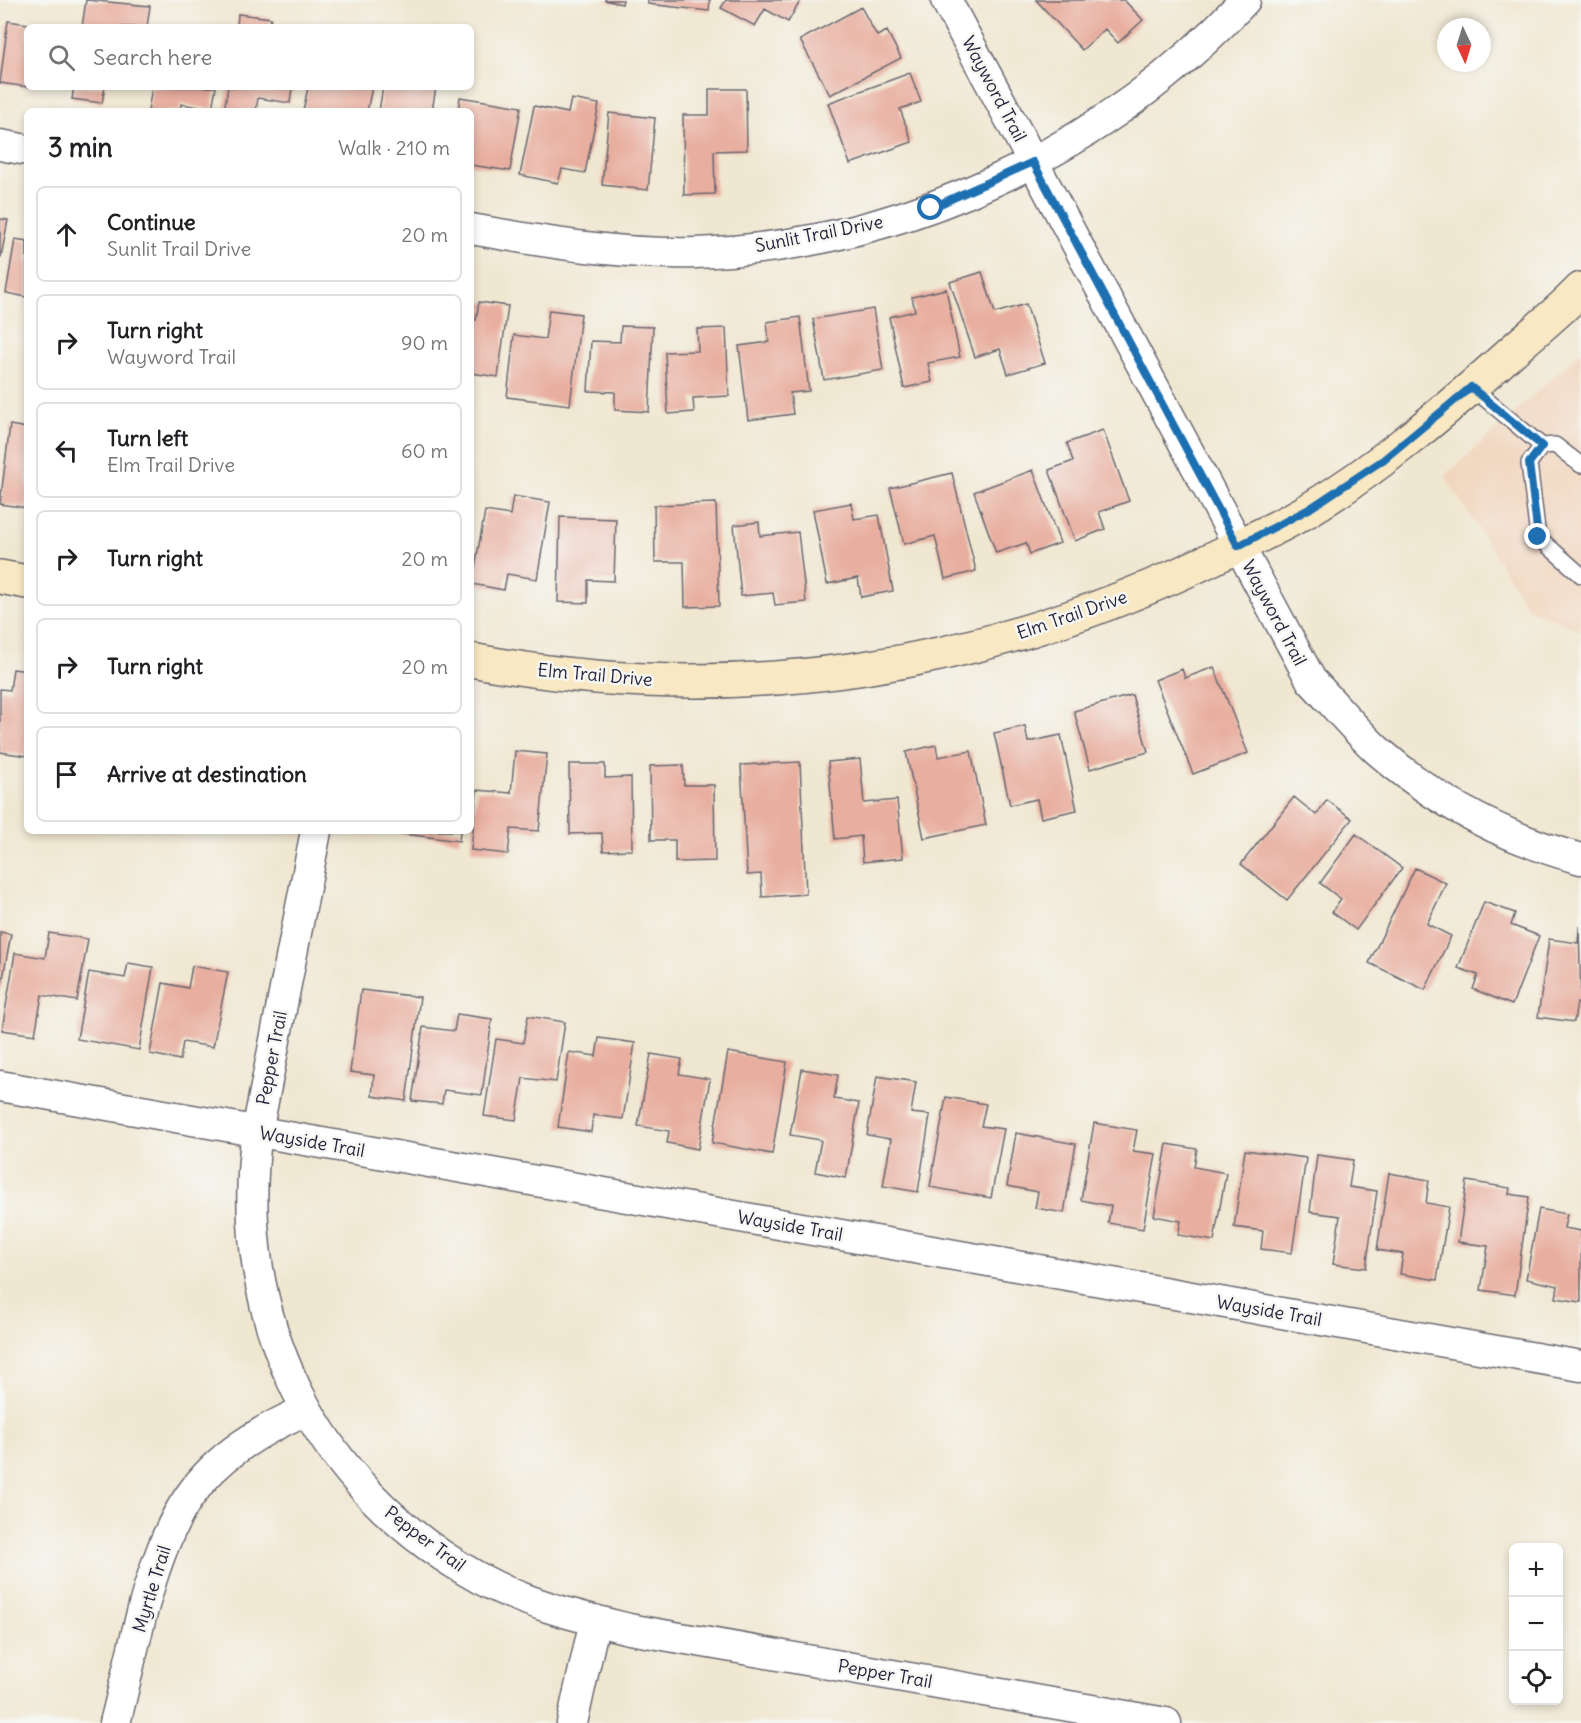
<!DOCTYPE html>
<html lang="en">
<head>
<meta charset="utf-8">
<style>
  body { margin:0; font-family:Delius,sans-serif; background:#f2f2f2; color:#202124 }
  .controls { position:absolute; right:18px; bottom:18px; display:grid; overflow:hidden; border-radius:9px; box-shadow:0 3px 9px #0003 }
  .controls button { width:54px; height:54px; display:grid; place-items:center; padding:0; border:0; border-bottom:2px solid #e0e0e0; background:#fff; color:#202124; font:30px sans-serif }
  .compass { position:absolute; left:1437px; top:18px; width:54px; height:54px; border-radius:50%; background:#fff; box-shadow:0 3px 9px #0003; rotate:176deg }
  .stop { position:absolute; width:18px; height:18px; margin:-14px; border:4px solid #1f6fb2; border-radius:50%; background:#fff }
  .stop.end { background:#1f6fb2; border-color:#fff; box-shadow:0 2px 6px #0008 }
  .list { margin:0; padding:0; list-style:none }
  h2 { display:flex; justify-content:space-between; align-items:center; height:78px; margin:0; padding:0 24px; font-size:26px }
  h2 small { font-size:20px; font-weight:400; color:#757577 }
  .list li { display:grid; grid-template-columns:39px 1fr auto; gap:18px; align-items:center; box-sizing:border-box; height:96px; margin:0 12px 12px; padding:0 12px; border:2px solid #e0e0e0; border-radius:9px }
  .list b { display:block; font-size:22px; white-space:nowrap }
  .list p { margin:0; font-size:20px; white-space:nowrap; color:#757577 }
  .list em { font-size:20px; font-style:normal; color:#757577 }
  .icon { flex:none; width:33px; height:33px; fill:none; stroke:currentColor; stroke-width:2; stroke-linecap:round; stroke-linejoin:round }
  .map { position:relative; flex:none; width:1581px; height:1723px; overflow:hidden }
  .search { position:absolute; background:#fff; box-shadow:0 3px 9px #0003; left:24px; top:24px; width:450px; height:66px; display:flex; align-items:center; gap:15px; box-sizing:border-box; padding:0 21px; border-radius:9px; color:#757577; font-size:22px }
  .panel { position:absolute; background:#fff; box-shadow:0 3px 9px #0003; left:24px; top:108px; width:450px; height:726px; border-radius:9px }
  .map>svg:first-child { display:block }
</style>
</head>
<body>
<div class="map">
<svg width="1581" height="1723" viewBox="0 0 1581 1723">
  <rect width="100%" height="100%" fill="#f6f6f2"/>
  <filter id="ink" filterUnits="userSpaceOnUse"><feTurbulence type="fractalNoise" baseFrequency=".0167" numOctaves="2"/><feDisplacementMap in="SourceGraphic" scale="12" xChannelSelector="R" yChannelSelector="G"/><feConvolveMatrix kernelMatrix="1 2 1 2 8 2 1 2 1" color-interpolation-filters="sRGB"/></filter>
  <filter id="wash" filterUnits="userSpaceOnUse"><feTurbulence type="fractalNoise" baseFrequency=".008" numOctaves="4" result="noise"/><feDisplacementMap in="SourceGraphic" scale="24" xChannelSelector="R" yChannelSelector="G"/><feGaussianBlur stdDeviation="1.35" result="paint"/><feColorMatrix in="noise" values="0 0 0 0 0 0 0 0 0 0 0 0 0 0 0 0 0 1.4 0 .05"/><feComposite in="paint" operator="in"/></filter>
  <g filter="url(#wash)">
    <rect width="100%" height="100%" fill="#f0e7d1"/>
    <path fill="#f1d5bd" d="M1581 352V631L1528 608 1445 476Z"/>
    <g id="blocks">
      <path fill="#e8ae9f" d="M86 0 150 6 147 27H82Z
        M604 0H623L622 4Z
        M648 0H710L709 11 648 4Z
        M726 0H801L788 22 765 9 755 26 721 8Z
        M1036 0H1124L1143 20 1118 43 1105 29 1082 50Z
        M861 7 877 36 887 31 901 58 830 95 800 40Z
        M238 14 271 18 269 27H237Z
        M8 21 41 26 27 27V87L0 83Z
        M910 73 921 102 900 109 912 142 850 164 828 103Z
        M74 87H105L102 103 72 99Z
        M152 87H216L212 109 181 104 180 111H148Z
        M228 87H292L290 103 258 98 256 111H224Z
        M308 87H372L367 111H303Z
        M383 87H436L432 111H379Z
        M709 89H746L747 150 714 151 715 194 684 195 683 115H709Z
        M460 97 521 107 510 171 471 165V111H458Z
        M571 99 599 104 585 173 562 169 558 183 520 175 534 106 568 113Z
        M609 113 655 118 648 190 602 185Z
        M0 219 8 220 1 257H0Z
        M15 239 27 241V297L6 293Z
        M982 272 995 313 1026 304 1045 363 1008 374 1000 349 975 357 950 282Z
        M946 289 960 357 928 363 932 382 904 388 889 317 915 311 912 297Z
        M479 302 508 306 498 377 471 373V320H476Z
        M873 309 883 370 824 380 813 319Z
        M549 310 581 314 570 405 507 397 514 335 545 339Z
        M800 317 809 391 790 393 793 414 748 420 739 346 769 342 767 322Z
        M621 326 653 327 649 412 615 410V392L588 391 591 341 620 342Z
        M726 328 729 396 693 398 694 412 668 414 665 352 698 351 697 329Z
        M10 425 27 428V508L0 504Z
        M1103 430 1129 501 1099 512 1105 529 1075 541 1049 470 1073 461 1067 443Z
        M1033 470 1060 543 1030 554 1026 543 996 553 974 492Z
        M952 473 976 571 945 579 935 536 904 544 890 488Z
        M513 496 550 502 537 579 507 574 504 590 472 584 485 511 510 515Z
        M716 503 719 606 685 607 684 562H655L654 505Z
        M851 503 854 519 879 515 893 591 861 597 858 578 827 584 813 510Z
        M560 517 616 519 614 581 588 580V603L558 602Z
        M759 522 760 536 798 532 806 602 775 605 773 593 741 596 734 525Z
        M1214 667 1248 753 1193 774 1155 680 1182 669 1185 678Z
        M13 669 27 671V756L0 752V689L10 690Z
        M1132 695 1148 752 1090 769 1074 711Z
        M1025 726 1028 742 1061 735 1077 810 1041 818 1037 799 1010 805 994 733Z
        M936 745 938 757 971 751 986 825 924 838 906 752Z
        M515 751 547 754 539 831 511 829 508 854 471 850 477 790 511 793Z
        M860 759 864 803 897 800 903 858 863 862 861 836 835 839 828 762Z
        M800 762 806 894 762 897 761 874 747 875 741 765Z
        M569 764H605V778L631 777 632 850 603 851 602 833 570 834Z
        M683 765 684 785H714L715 861 675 862V840H651L650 766Z
        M1294 797 1316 815 1327 800 1352 819 1287 900 1241 864Z
        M397 831H460L459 841 397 833Z
        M1356 834 1402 868 1356 930 1332 912 1341 899 1320 883Z
        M1415 868 1446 883 1427 924 1451 936 1425 990 1369 963Z
        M1484 902 1515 913 1511 925 1539 936 1512 1005 1473 989 1478 975 1458 968Z
        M1579 926 1581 1004 1577 1003 1574 1022 1538 1017 1549 939 1578 943Z
        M0 932 11 934 1 989H0Z
        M49 933 88 939 77 1001 42 995 35 1035 2 1030 15 953 45 958Z
        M128 963 153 967 139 1050 77 1039 89 972 125 978Z
        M192 966 228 972 213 1047 183 1042 180 1060 150 1054 163 983 188 988Z
        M361 990 420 997 406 1101 372 1096 374 1075 350 1072Z
        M457 1014 492 1019 482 1095 444 1090 442 1104 412 1101 423 1027 454 1031Z
        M528 1016 565 1022 556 1082 523 1078 516 1120 484 1116 496 1039 523 1043Z
        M599 1038 635 1043 623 1119 593 1115 591 1132 558 1127 569 1052 596 1056Z
        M728 1052 787 1062 772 1154 712 1143Z
        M651 1054 682 1059 679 1074 710 1079 698 1149 667 1143 669 1131 638 1126Z
        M802 1069 838 1075 834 1099 859 1103 846 1178 815 1172 821 1140 790 1135Z
        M877 1076 916 1082 911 1113 930 1115 918 1192 883 1186 891 1139 867 1135Z
        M946 1097 986 1104 981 1126 1004 1129 991 1198 930 1187Z
        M1094 1123 1137 1130 1133 1151 1156 1154 1143 1229 1108 1223 1111 1206 1081 1200Z
        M1016 1133 1076 1144 1064 1213 1035 1208 1038 1192 1007 1186Z
        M1167 1144 1197 1149 1194 1167 1226 1173 1214 1241 1178 1235 1181 1221 1154 1216Z
        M1245 1150 1306 1158 1292 1253 1261 1249 1263 1231 1234 1227Z
        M1317 1155 1353 1160 1349 1187 1377 1191 1366 1268 1333 1264 1340 1216 1310 1212Z
        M1389 1173 1429 1180 1426 1203 1449 1207 1437 1280 1400 1274 1403 1254 1377 1250Z
        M1467 1181 1510 1188 1509 1194 1529 1197 1515 1295 1481 1290 1488 1246 1458 1242Z
        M1539 1209 1567 1214 1564 1228 1581 1231V1302L1556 1298 1558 1286 1526 1279Z"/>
    </g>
  </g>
  <g filter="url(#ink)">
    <use href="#blocks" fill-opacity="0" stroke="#6a6770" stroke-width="1.5"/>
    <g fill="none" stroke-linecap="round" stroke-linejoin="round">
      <g stroke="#6a6770" stroke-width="18">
        <path id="lane" d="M1471 387 1542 446
          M1581 465 1555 445 1542 446 1529 463 1538 537 1581 575"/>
      </g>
      <g stroke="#6a6770" stroke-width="33">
        <path id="street" d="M946 0 1311 680C1333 703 1354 729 1377 750 1437 803 1504 838 1581 859
          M0 145 27 150
          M471 229C545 242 620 255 696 253 902 246 1105 151 1245 0
          M316 831 257 1132C231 1316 315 1488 479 1578 526 1604 577 1616 629 1629L1166 1723
          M0 1086 1581 1366
          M115 1723C133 1655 149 1554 189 1497 218 1455 261 1430 306 1410
          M572 1723 595 1620"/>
      </g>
      <g stroke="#6a6770" stroke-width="36">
        <path id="secondary" d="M0 577 27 582
          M471 660C734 710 989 670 1228 551 1255 538 1284 525 1310 509 1378 468 1439 416 1499 363 1526 338 1556 315 1581 289"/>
      </g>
      <use href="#lane" stroke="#fff" stroke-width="15"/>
      <use href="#street" stroke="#fff" stroke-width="30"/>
      <use href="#secondary" stroke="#f8e8c3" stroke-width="33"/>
    </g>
  </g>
  <g fill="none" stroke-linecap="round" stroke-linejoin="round" filter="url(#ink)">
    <path stroke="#1f6fb2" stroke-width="8" d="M931 208 1033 162 1238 546 1309 509 1383 460 1471 387 1542 446 1529 463 1538 537"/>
  </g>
  <g text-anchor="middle" stroke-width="5" stroke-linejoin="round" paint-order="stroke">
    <g font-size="18" fill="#22223b" stroke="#f6f6f2">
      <text transform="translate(994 89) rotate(62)" y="6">Wayword Trail</text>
      <text transform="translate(819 234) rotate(-11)" y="6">Sunlit Trail Drive</text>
      <text transform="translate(1274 613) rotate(62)" y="6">Wayword Trail</text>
      <text transform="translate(1072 615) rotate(-19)" y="6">Elm Trail Drive</text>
      <text transform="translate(595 675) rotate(5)" y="6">Elm Trail Drive</text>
      <text transform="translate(272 1058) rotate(-79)" y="6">Pepper Trail</text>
      <text transform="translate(312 1142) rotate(10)" y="6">Wayside Trail</text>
      <text transform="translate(790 1226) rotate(10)" y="6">Wayside Trail</text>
      <text transform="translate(1269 1311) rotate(10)" y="6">Wayside Trail</text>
      <text transform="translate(425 1539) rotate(37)" y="6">Pepper Trail</text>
      <text transform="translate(152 1589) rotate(-73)" y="6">Myrtle Trail</text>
      <text transform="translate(885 1674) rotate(10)" y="6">Pepper Trail</text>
    </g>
  </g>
</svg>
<div class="controls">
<button>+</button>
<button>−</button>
<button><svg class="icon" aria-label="locate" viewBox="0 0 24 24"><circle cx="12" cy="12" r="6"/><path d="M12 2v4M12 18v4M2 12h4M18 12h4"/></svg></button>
</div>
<svg class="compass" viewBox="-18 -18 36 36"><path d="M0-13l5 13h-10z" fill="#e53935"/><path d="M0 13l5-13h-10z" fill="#757577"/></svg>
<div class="stop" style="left:931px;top:208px"></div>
<div class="stop end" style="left:1538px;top:537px"></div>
<div class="search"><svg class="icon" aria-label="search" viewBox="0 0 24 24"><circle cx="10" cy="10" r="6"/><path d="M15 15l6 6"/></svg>Search here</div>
<section class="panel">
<h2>3 min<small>Walk · 210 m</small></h2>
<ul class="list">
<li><svg class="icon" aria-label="ahead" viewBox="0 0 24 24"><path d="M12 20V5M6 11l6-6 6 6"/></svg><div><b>Continue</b><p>Sunlit Trail Drive</p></div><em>20 m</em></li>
<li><svg class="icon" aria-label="right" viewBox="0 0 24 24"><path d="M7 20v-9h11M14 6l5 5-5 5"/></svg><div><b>Turn right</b><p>Wayword Trail</p></div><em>90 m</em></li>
<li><svg class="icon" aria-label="left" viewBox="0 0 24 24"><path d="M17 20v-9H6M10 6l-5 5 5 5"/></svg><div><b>Turn left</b><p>Elm Trail Drive</p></div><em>60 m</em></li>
<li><svg class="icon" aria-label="right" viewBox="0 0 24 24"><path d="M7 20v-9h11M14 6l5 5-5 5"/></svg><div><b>Turn right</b></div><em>20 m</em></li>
<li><svg class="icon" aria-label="right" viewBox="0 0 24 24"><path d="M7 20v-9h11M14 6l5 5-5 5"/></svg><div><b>Turn right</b></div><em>20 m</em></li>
<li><svg class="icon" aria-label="arrive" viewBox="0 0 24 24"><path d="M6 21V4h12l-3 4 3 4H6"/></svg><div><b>Arrive at destination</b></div></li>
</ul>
</section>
</div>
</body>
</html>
